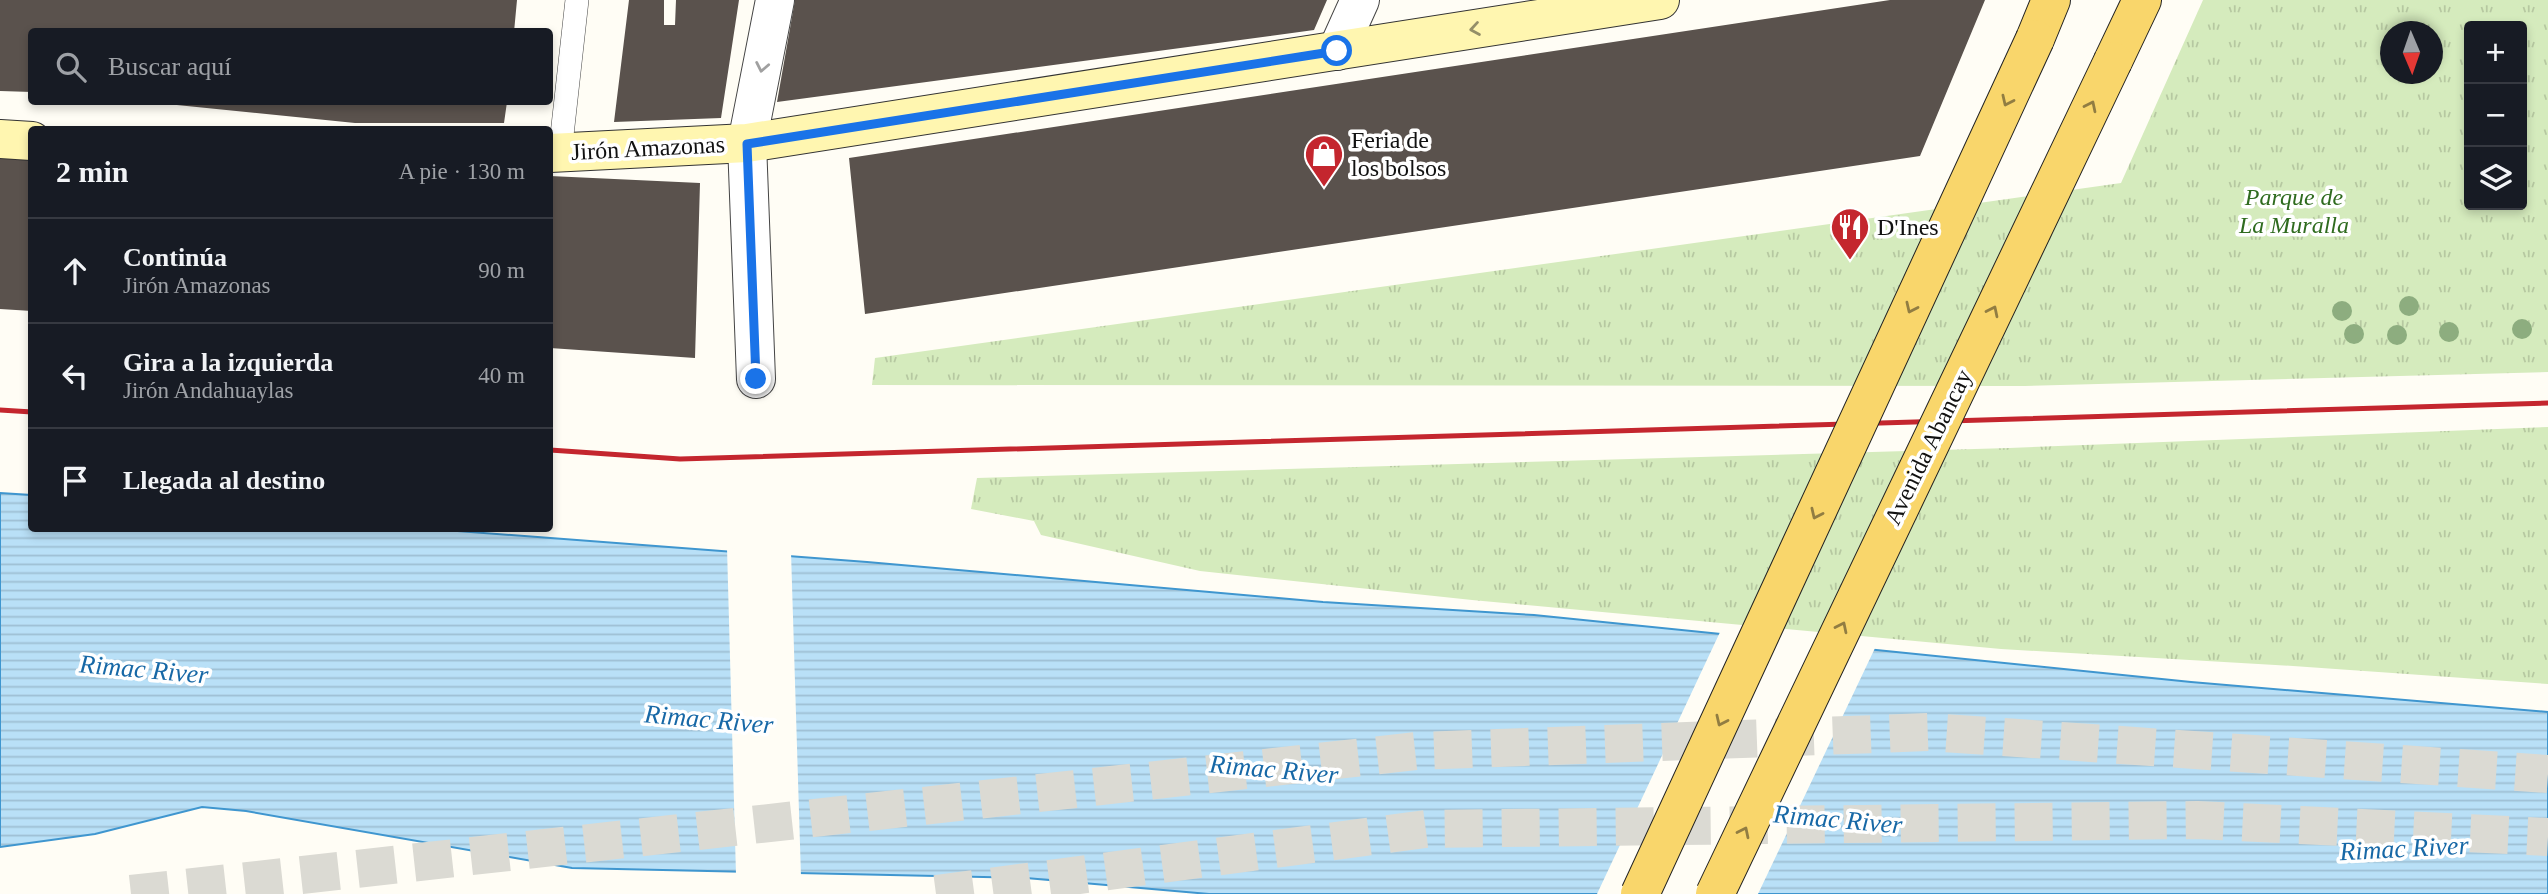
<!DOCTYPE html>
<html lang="es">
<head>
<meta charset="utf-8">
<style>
  body { margin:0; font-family:"Times New Roman",serif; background:#242831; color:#f1f3f6 }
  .controls { position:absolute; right:21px; top:21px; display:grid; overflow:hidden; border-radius:7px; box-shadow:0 4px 10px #0003 }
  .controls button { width:63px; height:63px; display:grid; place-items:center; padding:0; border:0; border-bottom:2px solid #363941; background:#171b24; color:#f1f3f6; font:35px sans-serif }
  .compass { position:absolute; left:2380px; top:21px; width:63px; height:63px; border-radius:50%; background:#171b24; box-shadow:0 4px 10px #0003; rotate:178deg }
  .stop { position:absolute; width:21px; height:21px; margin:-16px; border:5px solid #1a73e8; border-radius:50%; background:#fff }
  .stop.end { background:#1a73e8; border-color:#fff; box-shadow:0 2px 7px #0008 }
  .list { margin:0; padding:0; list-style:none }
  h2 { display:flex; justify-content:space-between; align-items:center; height:91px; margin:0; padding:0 28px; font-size:30px }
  h2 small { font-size:23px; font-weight:400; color:#9ea1a6 }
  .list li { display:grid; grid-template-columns:46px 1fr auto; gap:21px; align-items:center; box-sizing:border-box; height:105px; padding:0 28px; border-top:2px solid #363941 }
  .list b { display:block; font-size:26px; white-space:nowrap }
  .list p { margin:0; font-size:23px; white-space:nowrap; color:#9ea1a6 }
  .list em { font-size:23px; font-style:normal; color:#9ea1a6 }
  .icon { flex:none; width:38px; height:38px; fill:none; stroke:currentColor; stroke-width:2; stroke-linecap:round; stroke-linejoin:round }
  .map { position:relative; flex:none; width:2548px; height:894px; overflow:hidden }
  .search { position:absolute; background:#171b24; box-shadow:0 4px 10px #0003; left:28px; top:28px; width:525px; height:77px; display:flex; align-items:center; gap:18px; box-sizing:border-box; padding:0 24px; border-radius:7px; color:#9ea1a6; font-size:26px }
  .panel { position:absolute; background:#171b24; box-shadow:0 4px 10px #0003; left:28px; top:126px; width:525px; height:406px; border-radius:7px }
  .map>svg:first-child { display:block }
</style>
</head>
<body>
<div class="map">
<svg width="2548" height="894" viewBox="0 0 2548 894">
  <defs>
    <pattern id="park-tufts" width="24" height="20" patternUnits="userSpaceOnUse" patternTransform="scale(1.75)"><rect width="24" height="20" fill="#d5ebbd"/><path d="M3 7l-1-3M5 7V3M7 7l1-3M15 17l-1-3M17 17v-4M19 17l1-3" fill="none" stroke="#b6c8a1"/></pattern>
    <pattern id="water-rules" width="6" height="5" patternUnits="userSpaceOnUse" patternTransform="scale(1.75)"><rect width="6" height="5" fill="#b9e0f7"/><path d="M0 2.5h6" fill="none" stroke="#9ebfd3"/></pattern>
  </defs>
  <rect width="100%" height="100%" fill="#fffdf5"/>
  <path fill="url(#park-tufts)" fill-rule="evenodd" d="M2203 0H2548V372L2025 386 872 385 875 358 2121 183ZM2469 26H2522V205H2469ZM2390 32H2432V74H2390Z
    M2548 427V684L2293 666 2001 649 1472 600 1200 571 1041 535 1034 521 971 509 977 478 2009 448Z"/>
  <path fill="url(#water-rules)" stroke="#3f96cf" stroke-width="2" d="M0 493 31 495 32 528 431 529 867 562 1323 602 1534 615 2191 682 2548 712V894H1209L1026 878 572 868 246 811 202 807 95 834 0 847Z"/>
  <path fill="#fffdf5" d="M727 548 791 552 801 877 736 875Z
    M1721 630 1876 646 1758 894H1597Z"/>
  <path fill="#5a524d" d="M0 0H517L514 32H32V92L0 91Z
    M629 0H664V25H675L676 0H739L721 118 614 122Z
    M795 0H1327L1314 30 777 102Z
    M1890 0H1985L1920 156 865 314 849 158Z
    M157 102H507L504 123H355L157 103Z
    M0 154 32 155V311L0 309Z
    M550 176 700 183 695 358 550 348Z"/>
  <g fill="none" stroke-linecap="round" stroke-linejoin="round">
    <path stroke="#dbdad3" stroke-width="38" stroke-dasharray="38 19" stroke-linecap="butt" d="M131 894 1417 751 1929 732 2548 774
      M936 894 1426 829 2197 820 2548 837"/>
    <g stroke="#444" stroke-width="24">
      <path id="lane" d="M560 153 577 0"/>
    </g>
    <g stroke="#444" stroke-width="40">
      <path id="street" d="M1337 51 1360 0
        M756 379 747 143 775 0"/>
    </g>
    <g stroke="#333" stroke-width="40">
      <path id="secondary" d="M0 139 32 141
        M550 153 747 143 1660 0"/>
    </g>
    <g stroke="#222" stroke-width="40">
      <path id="primary" d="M2035 39 2051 0
        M2113 61 2142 0"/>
    </g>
    <use href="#lane" stroke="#fff" stroke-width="23"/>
    <use href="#street" stroke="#fff" stroke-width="38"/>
    <use href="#secondary" stroke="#fff6b0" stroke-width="38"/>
    <use href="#primary" stroke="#f9d66b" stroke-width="38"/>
    <path stroke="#c4262e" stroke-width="5" d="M0 410 32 412
      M550 450 680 459 2548 403"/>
    <g stroke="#222" stroke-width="40" stroke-linecap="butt">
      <path id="primary-bridge" d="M1640 894 2035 39
        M1715 894 2113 61"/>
    </g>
    <use href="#primary-bridge" stroke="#f9d66b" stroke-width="38"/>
  </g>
  <g fill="#8dad7f">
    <circle cx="2409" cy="306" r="10"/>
    <circle cx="2342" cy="311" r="10"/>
    <circle cx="2522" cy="329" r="10"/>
    <circle cx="2449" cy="332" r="10"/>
    <circle cx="2354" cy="334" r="10"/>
    <circle cx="2397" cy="335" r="10"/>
  </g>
  <defs><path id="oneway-chevron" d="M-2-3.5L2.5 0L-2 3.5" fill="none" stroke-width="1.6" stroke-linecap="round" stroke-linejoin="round" transform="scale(1.75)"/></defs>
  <use stroke="#948f68" href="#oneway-chevron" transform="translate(1475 29) rotate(171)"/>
  <use stroke="#a0a0a0" href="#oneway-chevron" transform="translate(762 67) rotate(101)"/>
  <g stroke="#917d42">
    <use href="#oneway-chevron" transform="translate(2007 101) rotate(115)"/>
    <use href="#oneway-chevron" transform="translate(2091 106) rotate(-64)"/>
    <use href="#oneway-chevron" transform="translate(1911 308) rotate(115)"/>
    <use href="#oneway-chevron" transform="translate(1993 311) rotate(-64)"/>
    <use href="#oneway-chevron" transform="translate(1816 514) rotate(115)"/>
    <use href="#oneway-chevron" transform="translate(1842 627) rotate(-64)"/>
    <use href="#oneway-chevron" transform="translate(1721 721) rotate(115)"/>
    <use href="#oneway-chevron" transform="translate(1744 832) rotate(-64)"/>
  </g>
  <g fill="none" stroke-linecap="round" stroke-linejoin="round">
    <path stroke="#1a73e8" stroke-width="9" d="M756 379 747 144 1337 51"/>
  </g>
  <defs>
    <g id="shop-pin" transform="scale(2.0125)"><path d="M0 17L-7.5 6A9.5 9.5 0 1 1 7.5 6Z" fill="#c4262e" stroke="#fff"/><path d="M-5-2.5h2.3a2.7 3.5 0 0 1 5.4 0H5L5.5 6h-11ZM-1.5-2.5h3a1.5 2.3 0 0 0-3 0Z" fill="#fff"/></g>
    <g id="restaurant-pin" transform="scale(2.0125)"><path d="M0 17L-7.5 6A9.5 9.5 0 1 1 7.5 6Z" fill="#c4262e" stroke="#fff"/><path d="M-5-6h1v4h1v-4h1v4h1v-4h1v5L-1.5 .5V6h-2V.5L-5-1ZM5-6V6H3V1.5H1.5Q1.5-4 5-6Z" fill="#fff"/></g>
  </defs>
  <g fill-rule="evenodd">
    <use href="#shop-pin" x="1324" y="154"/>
    <use href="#restaurant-pin" x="1850" y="227"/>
  </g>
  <g text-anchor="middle" stroke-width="7" stroke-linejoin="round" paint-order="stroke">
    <g font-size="24" fill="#111" stroke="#fff" text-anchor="start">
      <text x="1351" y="148">Feria de<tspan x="1351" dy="28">los bolsos</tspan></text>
      <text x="1877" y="235">D'Ines</text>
    </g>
    <g font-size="24" fill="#111" stroke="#fff">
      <text transform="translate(648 148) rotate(-3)" y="8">Jirón Amazonas</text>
      <text transform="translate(1928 447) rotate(-64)" y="8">Avenida Abancay</text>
    </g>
    <g font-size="24" font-style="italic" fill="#2f6b1f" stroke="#fff">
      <text x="2294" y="205">Parque de<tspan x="2294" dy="28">La Muralla</tspan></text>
    </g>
    <g font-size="26" font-style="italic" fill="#1768a6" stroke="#fff">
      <text transform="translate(144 669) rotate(5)" y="9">Rimac River</text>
      <text transform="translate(709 719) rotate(5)" y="9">Rimac River</text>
      <text transform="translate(1274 769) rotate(5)" y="9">Rimac River</text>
      <text transform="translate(1838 819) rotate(5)" y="9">Rimac River</text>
      <text transform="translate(2404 848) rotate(-3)" y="9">Rimac River</text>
    </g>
  </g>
</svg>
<div class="controls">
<button>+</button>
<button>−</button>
<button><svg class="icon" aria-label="layers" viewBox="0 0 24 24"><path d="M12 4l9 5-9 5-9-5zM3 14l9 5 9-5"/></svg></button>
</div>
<svg class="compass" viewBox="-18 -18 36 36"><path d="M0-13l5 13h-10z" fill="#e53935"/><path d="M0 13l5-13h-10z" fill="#9ea1a6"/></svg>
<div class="stop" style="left:1337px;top:51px"></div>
<div class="stop end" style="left:756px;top:379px"></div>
<div class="search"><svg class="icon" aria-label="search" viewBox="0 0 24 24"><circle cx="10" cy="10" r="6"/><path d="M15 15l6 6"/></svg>Buscar aquí</div>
<section class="panel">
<h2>2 min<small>A pie · 130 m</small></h2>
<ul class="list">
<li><svg class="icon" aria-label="ahead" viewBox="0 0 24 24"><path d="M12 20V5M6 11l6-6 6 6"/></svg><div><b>Continúa</b><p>Jirón Amazonas</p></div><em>90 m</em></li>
<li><svg class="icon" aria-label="left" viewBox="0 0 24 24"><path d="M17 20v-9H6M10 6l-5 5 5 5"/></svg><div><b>Gira a la izquierda</b><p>Jirón Andahuaylas</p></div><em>40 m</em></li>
<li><svg class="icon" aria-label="arrive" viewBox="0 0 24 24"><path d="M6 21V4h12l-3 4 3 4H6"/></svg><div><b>Llegada al destino</b></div></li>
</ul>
</section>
</div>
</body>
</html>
